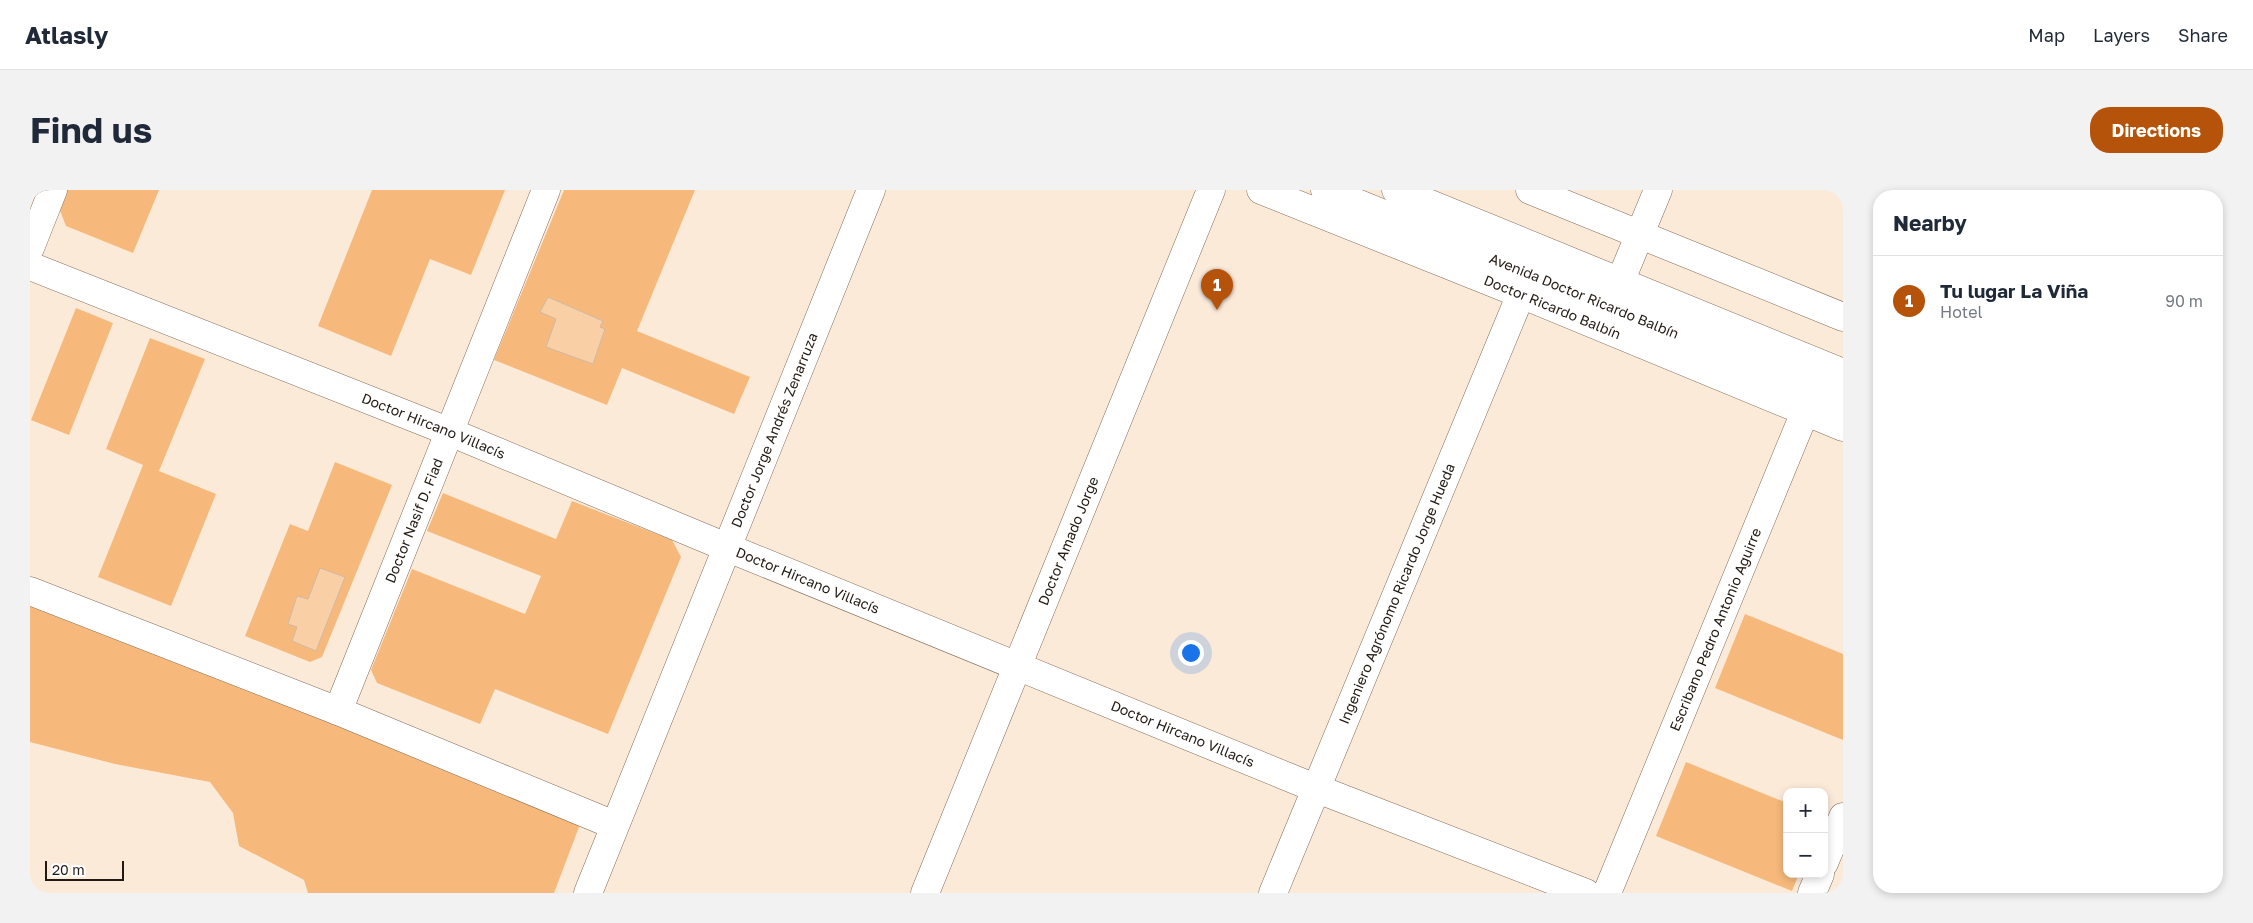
<!DOCTYPE html>
<html lang="en">
<head>
<meta charset="utf-8">
<style>
  body { margin:0; font-family:"Golos Text",sans-serif; background:#f2f2f3; color:#1f2937 }
  .controls { position:absolute; right:15px; bottom:15px; display:grid; overflow:hidden; border-radius:10px; box-shadow:0 2px 8px #0003 }
  .controls button { width:45px; height:45px; display:grid; place-items:center; padding:0; border:0; border-bottom:1px solid #e0e1e3; background:#fff; color:#1f2937; font:25px sans-serif }
  .scale { position:absolute; left:15px; bottom:12px; width:79px; box-sizing:border-box; padding-left:5px; border:2px solid #221a12; border-top:0; font-size:14px; line-height:18px; white-space:nowrap; color:#221a12; -webkit-text-stroke:4px #fff; paint-order:stroke }
  .you { position:absolute; left:1160px; top:462px; width:18px; height:18px; margin:-12px; border:4px solid #fff; border-radius:50%; background:#1a73e8; box-shadow:0 0 0 8px #1a73e833 }
  .badge { display:grid; place-items:center; width:32px; height:32px; border-radius:50%; background:#b45309; color:#fff; font-size:16px; font-weight:700 }
  .pin { position:absolute; translate:-50% -41px; filter:drop-shadow(0 1px 2px #0008) }
  .pin::after { content:''; position:absolute; top:26px; width:18px; height:15px; background:inherit; clip-path:polygon(0 0,100% 0,50% 100%) }
  .list { margin:0; padding:0; list-style:none }
  h2 { display:flex; justify-content:space-between; align-items:center; height:65px; margin:0; padding:0 20px; font-size:21px }
  h2 small { font-size:16px; font-weight:400; color:#747a83 }
  .list li { display:grid; grid-template-columns:32px 1fr auto; gap:15px; align-items:center; box-sizing:border-box; height:90px; padding:0 20px; border-top:1px solid #e0e1e3 }
  .list b { display:block; font-size:19px; white-space:nowrap }
  .list p { margin:0; font-size:16px; white-space:nowrap; color:#747a83 }
  .list em { font-size:16px; font-style:normal; color:#747a83 }
  .map { position:relative; flex:none; width:1813px; height:703px; overflow:hidden; border-radius:20px }
  header { display:flex; align-items:center; gap:30px; box-sizing:border-box; height:70px; padding:0 25px; background:#fff; border-bottom:1px solid #e0e1e3 }
  header strong { font-size:24px }
  nav { display:flex; gap:28px; margin-inline-start:auto; font-size:18px }
  .intro { display:flex; align-items:center; justify-content:space-between; box-sizing:border-box; height:120px; padding:0 30px }
  h1 { margin:0; font-size:35px }
  .button { padding:12px 22px; border-radius:20px; background:#b45309; color:#fff; font-size:18px; font-weight:700 }
  main { display:flex; gap:30px; padding:0 30px }
  aside { flex:1; background:#fff; border-radius:20px; box-shadow:0 2px 8px #0003 }
  .map>svg:first-child { display:block }
</style>
</head>
<body>
<header>
<strong>Atlasly</strong>
<nav><a>Map</a><a>Layers</a><a>Share</a></nav>
</header>
<div class="intro"><h1>Find us</h1><a class="button">Directions</a></div>
<main>
<div class="map">
<svg width="1813" height="703" viewBox="0 0 1813 703">
  <rect width="100%" height="100%" fill="#fcead9"/>
  <path fill="#f6b97b" d="M37 0H129L103 63 36 36 29 18Z
    M342 0H475L441 85 400 69 361 166 288 136Z
    M534 0H665L607 141 720 187 704 224 592 178 577 215 464 170Z
    M46 118 83 133 39 245 1 230Z
    M120 148 175 169 129 281 186 304 141 416 68 387 113 275 76 259Z
    M305 272 362 295 292 467 280 472 215 446 260 334 278 341Z
    M413 303 526 349 542 311 642 350 651 367 578 544 465 499 450 534 347 493 341 480 382 379 495 424 511 386 397 341Z
    M0 405 552 629 524 703H278L274 690 209 656 203 623 180 592 85 574 0 552Z
    M1715 424 1813 464V550L1685 498Z
    M1656 572 1757 613V684H1769L1762 701 1626 646Z"/>
  <path fill="#f9cfa6" stroke="#cfb9a4" d="M518 107 573 131 570 137 575 139 563 174 516 157 526 129 510 122Z
    M290 378 315 387 286 461 262 451 267 437 258 434 267 406 278 409Z"/>
  <g fill="none" stroke-linecap="round" stroke-linejoin="round">
    <g stroke="#816d5a" stroke-width="29">
      <g id="street">
        <path d="M0 58 23 0"/>
        <path id="s1" d="M0 76 420 242 696 357 1285 598 1556 703"/>
        <path d="M1581 114 1628 0"/>
        <path d="M0 401 308 521 584 635"/>
        <path id="s2" d="M308 521 516 0"/>
        <path d="M1794 673 1813 627"/>
        <path id="s3" d="M558 703 841 0"/>
        <path id="s4" d="M895 703 1181 0"/>
        <path id="s5" d="M1243 703 1491 104"/>
        <path id="s6" d="M1577 703 1784 200"/>
        <path d="M1782 703 1790 684"/>
      </g>
    </g>
    <g stroke="#816d5a" stroke-width="29">
      <g id="secondary">
        <path id="s7" d="M1231 0 1491 104 1813 237"/>
        <path id="s8" d="M1295 0 1813 212"/>
        <path d="M1366 0 1813 183"/>
        <path d="M1500 0 1813 127"/>
      </g>
    </g>
    <use href="#street" stroke="#fff" stroke-width="28"/>
    <use href="#secondary" stroke="#fff" stroke-width="28"/>
  </g>
  <g text-anchor="middle" stroke-width="4" stroke-linejoin="round" paint-order="stroke">
    <g font-size="14" fill="#221a12" stroke="#fff">
      <text dy="5" stroke="none"><textPath href="#s8" startOffset="280">Avenida Doctor Ricardo Balbín</textPath></text>
      <text dy="5" stroke="none"><textPath href="#s7" startOffset="314">Doctor Ricardo Balbín</textPath></text>
      <text dy="5" stroke="none"><textPath href="#s1" startOffset="434">Doctor Hircano Villacís</textPath></text>
      <text dy="5" stroke="none"><textPath href="#s3" startOffset="499">Doctor Jorge Andrés Zenarruza</textPath></text>
      <text dy="5" stroke="none"><textPath href="#s2" startOffset="205">Doctor Nasif D. Fiad</textPath></text>
      <text dy="5" stroke="none"><textPath href="#s4" startOffset="380">Doctor Amado Jorge</textPath></text>
      <text dy="5" stroke="none"><textPath href="#s1" startOffset="839">Doctor Hircano Villacís</textPath></text>
      <text dy="5" stroke="none"><textPath href="#s5" startOffset="324">Ingeniero Agrónomo Ricardo Jorge Hueda</textPath></text>
      <text dy="5" stroke="none"><textPath href="#s6" startOffset="285">Escribano Pedro Antonio Aguirre</textPath></text>
      <text dy="5" stroke="none"><textPath href="#s1" startOffset="1244">Doctor Hircano Villacís</textPath></text>
    </g>
  </g>
</svg>
<div class="controls">
<button>+</button>
<button>−</button>
</div>
<div class="scale">20 m</div>
<div class="you"></div>
<div class="pin badge" style="left:1187px;top:120px">1</div>
</div>
<aside>
<h2>Nearby<small></small></h2>
<ul class="list">
<li><span class="badge">1</span><div><b>Tu lugar La Viña</b><p>Hotel</p></div><em>90 m</em></li>
</ul>
</aside>
</main>
</body>
</html>
